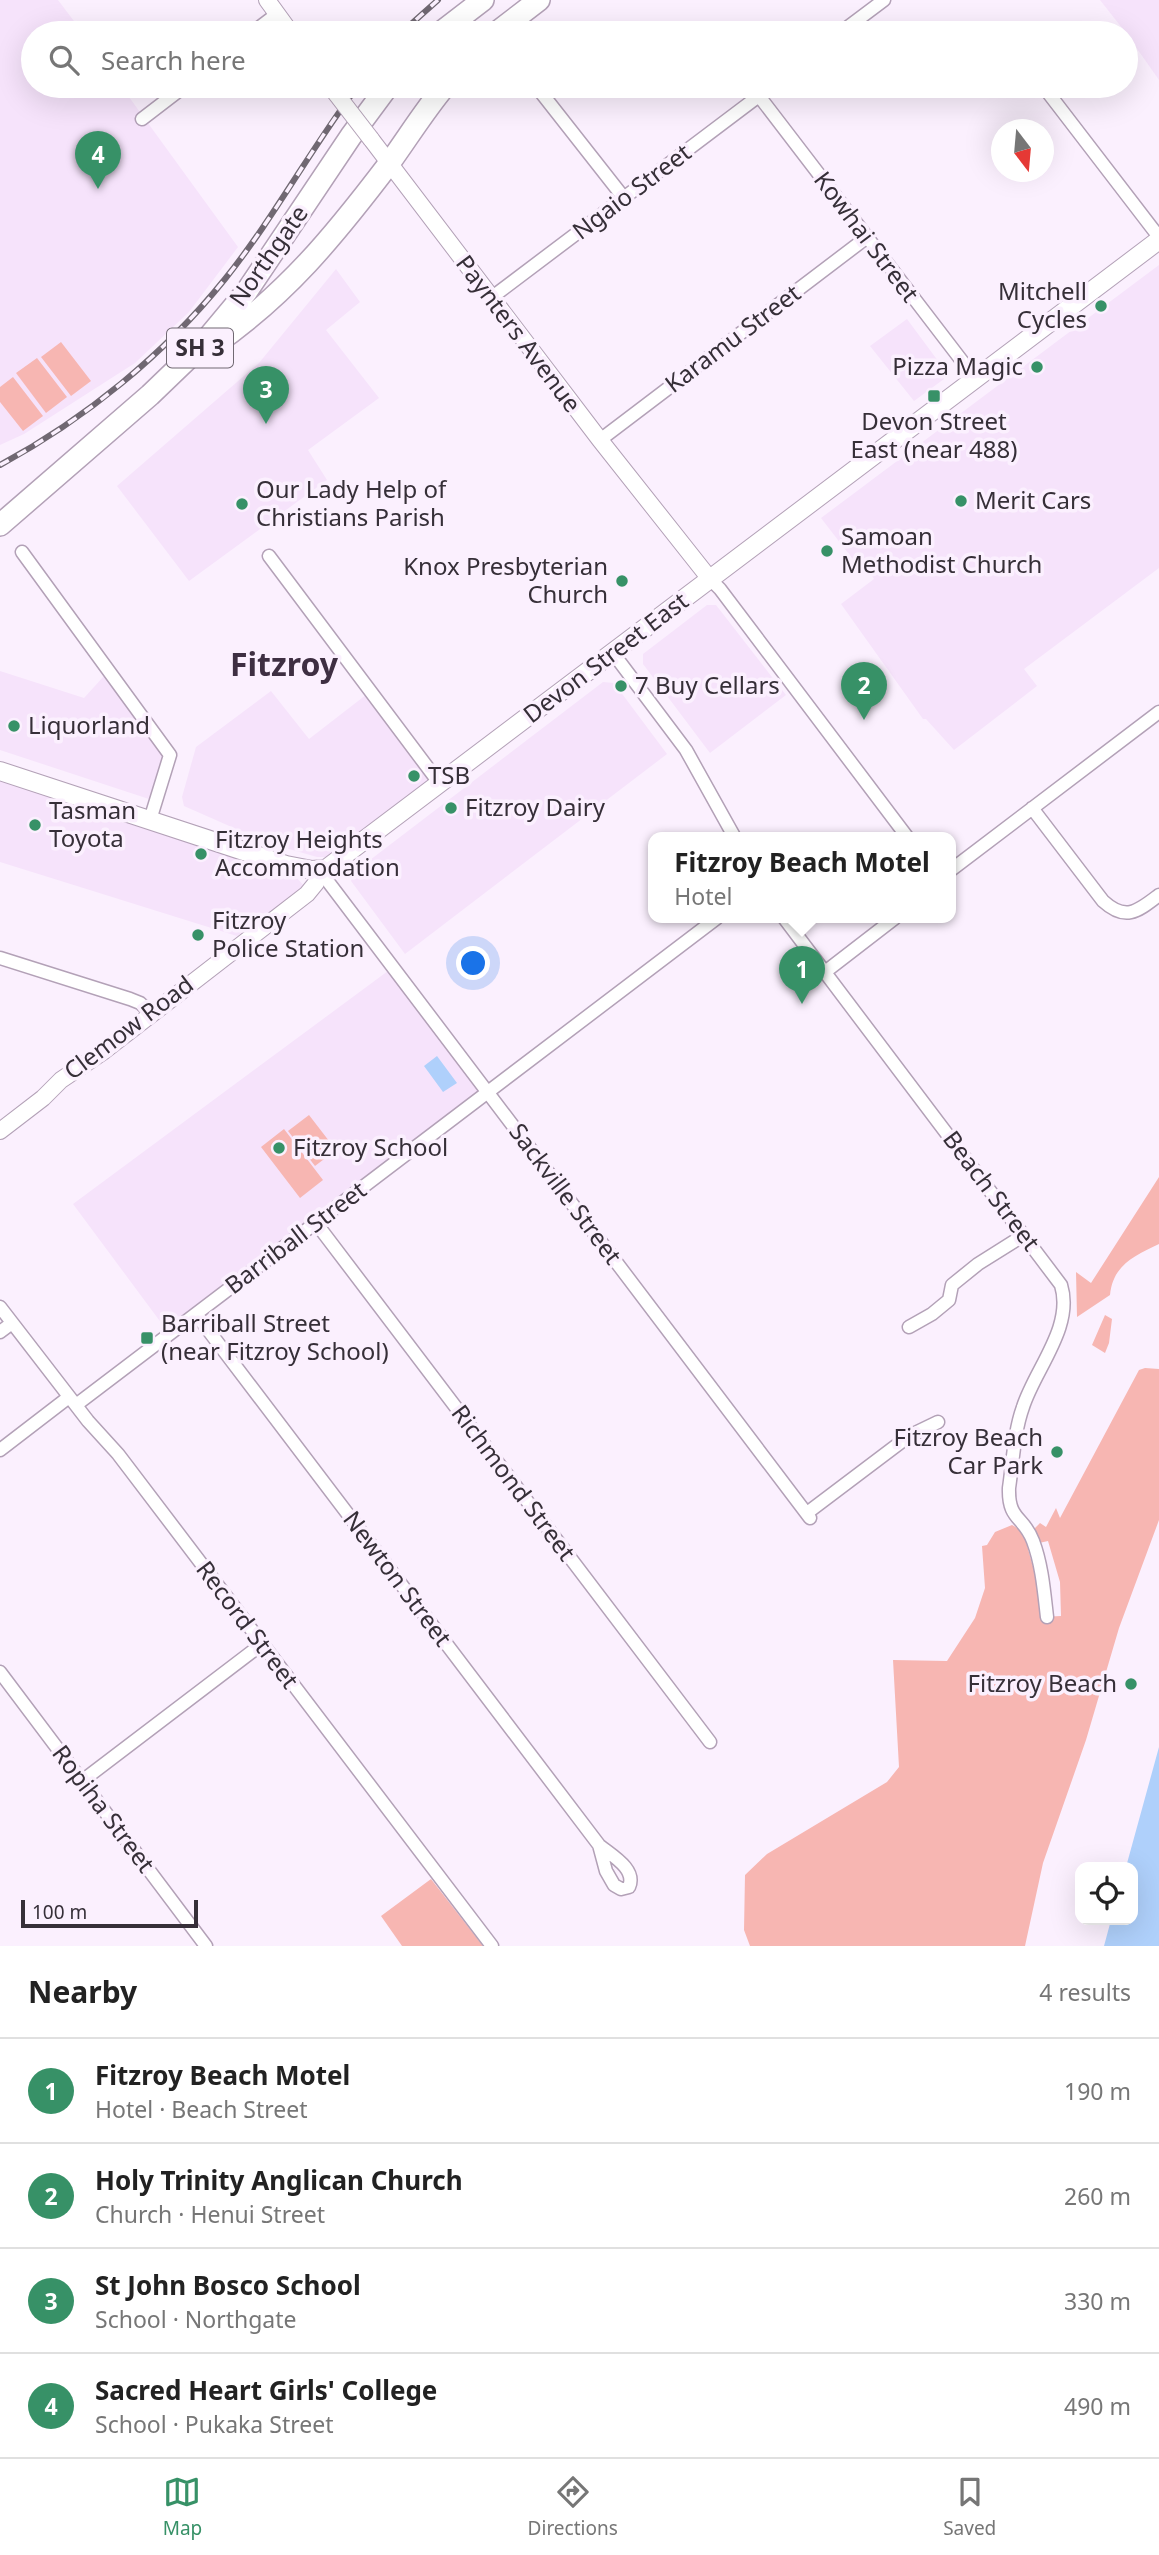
<!DOCTYPE html>
<html lang="en">
<head>
<meta charset="utf-8">
<style>
  body { margin:0; font-family:"Noto Sans",sans-serif; background:#f2f2f2; color:#222 }
  .controls { position:absolute; right:21px; bottom:21px; display:grid; overflow:hidden; border-radius:14px; box-shadow:0 7px 28px #0002 }
  .controls button { width:63px; height:63px; display:grid; place-items:center; padding:0; border:0; border-bottom:2px solid #e0e0e0; background:#fff; color:#222; font:35px sans-serif }
  .compass { position:absolute; left:991px; top:119px; width:63px; height:63px; border-radius:50%; background:#fff; box-shadow:0 7px 28px #0002; rotate:164deg }
  .scale { position:absolute; left:21px; bottom:18px; width:177px; box-sizing:border-box; padding-left:7px; border:4px solid #362f38; border-top:0; font-size:19px; line-height:24px; white-space:nowrap; color:#362f38; -webkit-text-stroke:5px #fbf0fe; paint-order:stroke }
  .you { position:absolute; left:474px; top:964px; width:24px; height:24px; margin:-18px; border:5px solid #fff; border-radius:50%; background:#1a73e8; box-shadow:0 0 0 10px #1a73e833 }
  .badge { display:grid; place-items:center; width:46px; height:46px; border-radius:50%; background:#379167; color:#fff; font-size:23px; font-weight:700 }
  .pin { position:absolute; translate:-50% -58px; filter:drop-shadow(0 2px 4px #0008) }
  .pin::after { content:''; position:absolute; top:37px; width:24px; height:21px; background:inherit; clip-path:polygon(0 0,100% 0,50% 100%) }
  .popup { position:absolute; left:648px; top:832px; width:308px; height:91px; box-sizing:border-box; display:grid; place-content:center; border-radius:14px; background:#fff; filter:drop-shadow(0 2px 5px #0005); font-size:23px; white-space:nowrap; color:#767676 }
  .popup b { font-size:26px; color:#222 }
  .popup::after { content:''; position:absolute; left:50%; top:100%; margin-left:-14px; border:14px solid transparent; border-top-color:#fff }
  .list { margin:0; padding:0; list-style:none }
  h2 { display:flex; justify-content:space-between; align-items:center; height:91px; margin:0; padding:0 28px; font-size:30px }
  h2 small { font-size:23px; font-weight:400; color:#767676 }
  .list li { display:grid; grid-template-columns:46px 1fr auto; gap:21px; align-items:center; box-sizing:border-box; height:105px; padding:0 28px; border-top:2px solid #e0e0e0 }
  .list b { display:block; font-size:26px; white-space:nowrap }
  .list p { margin:0; font-size:23px; white-space:nowrap; color:#767676 }
  .list em { font-size:23px; font-style:normal; color:#767676 }
  .icon { flex:none; width:38px; height:38px; fill:none; stroke:currentColor; stroke-width:2; stroke-linecap:round; stroke-linejoin:round }
  .map { position:relative; flex:none; width:1159px; height:1946px; overflow:hidden }
  .search { position:absolute; background:#fff; box-shadow:0 7px 28px #0002; left:21px; right:21px; top:21px; height:77px; display:flex; align-items:center; gap:18px; box-sizing:border-box; padding:0 24px; border-radius:38px; color:#767676; font-size:26px }
  .sheet { height:511px; background:#fff }
  nav { display:flex; justify-content:space-around; align-items:center; box-sizing:border-box; height:98px; border-top:2px solid #e0e0e0; background:#fff; font-size:19px; color:#767676 }
  nav a { display:grid; justify-items:center; gap:4px }
  nav .on { color:#379167 }
  .map>svg:first-child { display:block }
</style>
</head>
<body>
<div class="map">
<svg width="1159" height="1946" viewBox="0 0 1159 1946">
  <rect width="100%" height="100%" fill="#fbf0fe"/>
  <path fill="#f6e3fb" d="M0 0H58L83 33H33V86H121L238 247 189 312 135 363 24 434 0 445Z
    M1100 0H1159V80L1126 33Z
    M1159 265V568L1024 669 1037 686 954 750 926 719H923L841 604 874 579 868 570 858 566 821 518Z
    M336 269 360 302 326 330 379 398 308 450 327 480 189 581 117 486 259 363Z
    M907 319 944 369V379L914 401 870 346Z
    M707 605H716L786 695 710 753 643 664V654Z
    M0 671 84 698 104 676 169 758 155 801 0 750Z
    M603 682 614 683 667 754 405 954 351 881 353 873Z
    M271 691 309 739 371 691 437 774 335 853 325 857H317L268 843 184 806 182 797 196 747Z
    M0 776 296 877 305 887 237 936 0 862Z
    M392 968 485 1093 165 1328 73 1204Z"/>
  <path fill="#f7b6b2" d="M61 342 91 381 71 396 41 357Z
    M37 358 67 397 46 413 16 373Z
    M13 377 43 416 23 431 0 402V387Z
    M309 1115 336 1150 315 1166 288 1131Z
    M284 1129 323 1180 300 1198 261 1147Z
    M1159 1177V1244C1134 1256 1113 1265 1110 1295L1077 1317 1076 1272 1091 1283Z
    M1105 1315 1112 1319 1109 1343 1105 1353 1092 1345Z
    M1145 1368 1159 1369V1520L1119 1628 1086 1740 1043 1863 1025 1946H750L744 1930 745 1875 767 1854 887 1782 899 1767 893 1660 947 1661 975 1618 985 1588 982 1546 987 1545 995 1532 1012 1525 1023 1531 1037 1581 1041 1617 1061 1616 1060 1582 1048 1541 1039 1543 1034 1529 1040 1523 1046 1527 1056 1508 1060 1518 1139 1370Z
    M431 1879 483 1946H402L381 1916Z"/>
  <path fill="#afd0fb" d="M437 1056 457 1083 443 1092 424 1066Z
    M1159 1747V1946H1104L1111 1920H1133V1867H1126Z"/>
  <g fill="none" stroke-linecap="round" stroke-linejoin="round">
    <g stroke="#b3a1b7" stroke-width="15">
      <path id="minor" d="M252 33 277 14
        M840 33 884 0
        M536 86 624 198
        M1043 86 1159 237
        M759 96 975 378
        M142 119 185 86
        M491 298 772 86
        M600 440 866 238
        M22 552 170 755 150 820
        M269 556 440 784
        M710 579 720 589 908 838
        M613 653 686 750 735 838
        M1032 808 1103 901C1126 922 1138 911 1159 895
        M951 870 1159 712
        M320 871 810 1518
        M784 918 1061 1285C1074 1327 1035 1369 1023 1407 1014 1432 1013 1461 1009 1488 1008 1521 1024 1516 1033 1541 1042 1565 1044 1591 1047 1617
        M0 958 130 999 140 1003 151 1013
        M825 972 895 918
        M316 1223 710 1742
        M0 1307 88 1421 118 1454 492 1946
        M196 1314 599 1845C611 1855 637 1869 629 1887L621 1889 614 1885 606 1871 599 1845
        M909 1327 932 1314 949 1300 952 1285 978 1264 1024 1235
        M0 1332 12 1323
        M76 1405 717 918
        M0 1450 69 1397
        M807 1513 909 1436 938 1422
        M0 1672 206 1946
        M82 1781 262 1644"/>
    </g>
    <g stroke="#b3a1b7" stroke-width="18">
      <path id="tertiary" d="M267 0 291 33
        M371 139 600 440 710 579
        M0 1131 43 1098 61 1080 104 1051 307 894 316 883 320 871"/>
    </g>
    <g stroke="#b3a1b7" stroke-width="20">
      <path id="secondary" d="M0 771 286 865 312 870 326 869 1159 240"/>
    </g>
    <g stroke="#b3a1b7" stroke-width="24">
      <path id="trunk" d="M440 33 483 0
        M496 33 539 0
        M212 346C286 295 334 236 388 165 407 139 424 111 445 86
        M0 525 150 395 202 345 247 291 351 136 388 86"/>
    </g>
    <use href="#minor" stroke="#fff" stroke-width="12"/>
    <use href="#tertiary" stroke="#fff" stroke-width="16"/>
    <use href="#secondary" stroke="#fff" stroke-width="18"/>
    <use href="#trunk" stroke="#fff" stroke-width="21"/>
    <g stroke="#706872" stroke-width="6">
      <path id="rail" d="M401 33 438 0
        M0 465C85 419 164 355 225 279 274 218 311 148 358 86"/>
    </g>
    <use href="#rail" stroke="#fbf0fe" stroke-width="3.5" stroke-dasharray="10" stroke-linecap="butt"/>
    <g stroke="#b3a1b7" stroke-width="18" stroke-linecap="butt">
      <path id="tertiary-bridge" d="M334 91 371 139"/>
    </g>
    <use href="#tertiary-bridge" stroke="#fff" stroke-width="16"/>
  </g>
  <g fill="#379167" stroke="#fbf0fe" stroke-width="2.5">
    <circle cx="1101" cy="306" r="7"/>
    <circle cx="1037" cy="367" r="7"/>
    <rect x="927" y="389" width="14" height="14" rx="3.5"/>
    <circle cx="961" cy="501" r="7"/>
    <circle cx="242" cy="504" r="7"/>
    <circle cx="827" cy="551" r="7"/>
    <circle cx="622" cy="581" r="7"/>
    <circle cx="621" cy="686" r="7"/>
    <circle cx="14" cy="726" r="7"/>
    <circle cx="414" cy="776" r="7"/>
    <circle cx="451" cy="808" r="7"/>
    <circle cx="35" cy="825" r="7"/>
    <circle cx="201" cy="854" r="7"/>
    <circle cx="198" cy="935" r="7"/>
    <circle cx="279" cy="1148" r="7"/>
    <rect x="140" y="1331" width="14" height="14" rx="3.5"/>
    <circle cx="1057" cy="1452" r="7"/>
    <circle cx="1131" cy="1684" r="7"/>
  </g>
  <g text-anchor="middle" stroke-width="7" stroke-linejoin="round" paint-order="stroke">
    <rect fill="#fbf0fe" stroke="#716973" stroke-width="2" x="167" y="328.5" width="66" height="39" rx="5"/>
    <g font-size="23" font-weight="bold" fill="#362f38">
      <text x="200" y="356">SH 3</text>
    </g>
    <g font-size="24" fill="#362f38" stroke="#fbf0fe">
      <text transform="translate(632 192) rotate(-37)" y="8">Ngaio Street</text>
      <text transform="translate(866 237) rotate(53)" y="8">Kowhai Street</text>
      <text transform="translate(269 256) rotate(-55)" y="8">Northgate</text>
      <text transform="translate(518 334) rotate(53)" y="8">Paynters Avenue</text>
      <text transform="translate(733 339) rotate(-37)" y="8">Karamu Street</text>
      <text transform="translate(606 658) rotate(-37)" y="8">Devon Street East</text>
      <text transform="translate(129 1028) rotate(-37)" y="8">Clemow Road</text>
      <text transform="translate(991 1191) rotate(53)" y="8">Beach Street</text>
      <text transform="translate(565 1194) rotate(53)" y="8">Sackville Street</text>
      <text transform="translate(296 1238) rotate(-37)" y="8">Barriball Street</text>
      <text transform="translate(513 1483) rotate(53)" y="8">Richmond Street</text>
      <text transform="translate(397 1579) rotate(53)" y="8">Newton Street</text>
      <text transform="translate(247 1625) rotate(53)" y="8">Record Street</text>
      <text transform="translate(103 1809) rotate(53)" y="8">Ropiha Street</text>
    </g>
    <g font-size="24" fill="#362f38" stroke="#fbf0fe" text-anchor="start">
      <text x="1087" y="300" text-anchor="end">Mitchell<tspan x="1087" dy="28">Cycles</tspan></text>
      <text x="1023" y="375" text-anchor="end">Pizza Magic</text>
      <text x="934" y="430" text-anchor="middle">Devon Street<tspan x="934" dy="28">East (near 488)</tspan></text>
      <text x="256" y="498">Our Lady Help of<tspan x="256" dy="28">Christians Parish</tspan></text>
      <text x="975" y="509">Merit Cars</text>
      <text x="841" y="545">Samoan<tspan x="841" dy="28">Methodist Church</tspan></text>
      <text x="608" y="575" text-anchor="end">Knox Presbyterian<tspan x="608" dy="28">Church</tspan></text>
      <text x="635" y="694">7 Buy Cellars</text>
      <text x="28" y="734">Liquorland</text>
      <text x="428" y="784">TSB</text>
      <text x="465" y="816">Fitzroy Dairy</text>
      <text x="49" y="819">Tasman<tspan x="49" dy="28">Toyota</tspan></text>
      <text x="215" y="848">Fitzroy Heights<tspan x="215" dy="28">Accommodation</tspan></text>
      <text x="212" y="929">Fitzroy<tspan x="212" dy="28">Police Station</tspan></text>
      <text x="293" y="1156">Fitzroy School</text>
      <text x="161" y="1332">Barriball Street<tspan x="161" dy="28">(near Fitzroy School)</tspan></text>
      <text x="1043" y="1446" text-anchor="end">Fitzroy Beach<tspan x="1043" dy="28">Car Park</tspan></text>
      <text x="1117" y="1692" text-anchor="end">Fitzroy Beach</text>
    </g>
    <g font-size="32" font-weight="bold" fill="#3e2f42" stroke="#fbf0fe">
      <text x="284" y="676">Fitzroy</text>
    </g>
  </g>
</svg>
<div class="controls">
<button><svg class="icon" aria-label="locate" viewBox="0 0 24 24"><circle cx="12" cy="12" r="6"/><path d="M12 2v4M12 18v4M2 12h4M18 12h4"/></svg></button>
</div>
<svg class="compass" viewBox="-18 -18 36 36"><path d="M0-13l5 13h-10z" fill="#e53935"/><path d="M0 13l5-13h-10z" fill="#767676"/></svg>
<div class="scale">100 m</div>
<div class="you"></div>
<div class="pin badge" style="left:802px;top:1004px">1</div>
<div class="popup"><b>Fitzroy Beach Motel</b>Hotel</div>
<div class="pin badge" style="left:864px;top:720px">2</div>
<div class="pin badge" style="left:266px;top:424px">3</div>
<div class="pin badge" style="left:98px;top:189px">4</div>
<div class="search"><svg class="icon" aria-label="search" viewBox="0 0 24 24"><circle cx="10" cy="10" r="6"/><path d="M15 15l6 6"/></svg>Search here</div>
</div>
<section class="sheet">
<h2>Nearby<small>4 results</small></h2>
<ul class="list">
<li><span class="badge">1</span><div><b>Fitzroy Beach Motel</b><p>Hotel · Beach Street</p></div><em>190 m</em></li>
<li><span class="badge">2</span><div><b>Holy Trinity Anglican Church</b><p>Church · Henui Street</p></div><em>260 m</em></li>
<li><span class="badge">3</span><div><b>St John Bosco School</b><p>School · Northgate</p></div><em>330 m</em></li>
<li><span class="badge">4</span><div><b>Sacred Heart Girls' College</b><p>School · Pukaka Street</p></div><em>490 m</em></li>
</ul>
</section>
<nav>
<a class="on"><svg class="icon" aria-label="map" viewBox="0 0 24 24"><path d="M3 6l6-2 6 2 6-2v14l-6 2-6-2-6 2zM9 4v14M15 6v14"/></svg>Map</a>
<a><svg class="icon" aria-label="directions" viewBox="0 0 24 24"><path d="M12 3l9 9-9 9-9-9zM9 14v-3h6M13 9l2 2-2 2"/></svg>Directions</a>
<a><svg class="icon" aria-label="saved" viewBox="0 0 24 24"><path d="M7 4h10v16l-5-4-5 4z"/></svg>Saved</a>
</nav>
</body>
</html>
